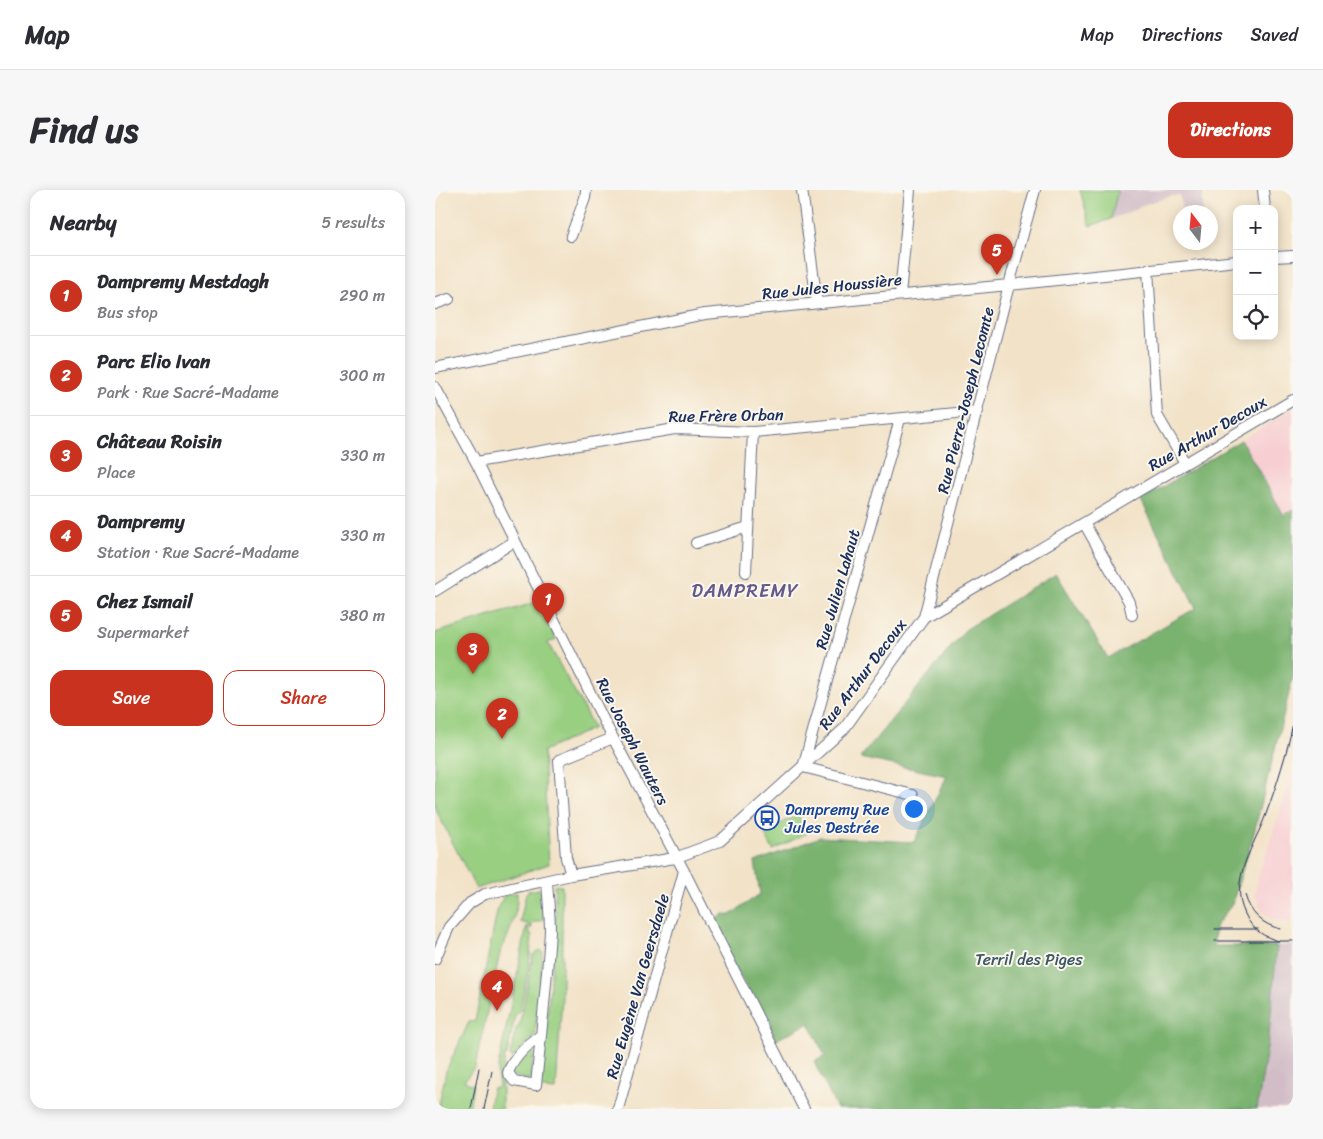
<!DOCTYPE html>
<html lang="en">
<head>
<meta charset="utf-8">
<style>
  body { margin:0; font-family:Sriracha,sans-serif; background:#f7f7f7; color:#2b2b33 }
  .controls { position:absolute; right:15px; top:15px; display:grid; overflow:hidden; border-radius:10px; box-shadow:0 2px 12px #0003 }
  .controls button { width:45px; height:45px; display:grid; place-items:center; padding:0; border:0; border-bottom:1px solid #e1e1e2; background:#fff; color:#2b2b33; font:25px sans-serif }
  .compass { position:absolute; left:738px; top:15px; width:45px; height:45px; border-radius:50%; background:#fff; box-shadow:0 2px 12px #0003; rotate:344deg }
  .you { position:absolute; left:478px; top:618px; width:18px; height:18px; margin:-12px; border:4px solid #fff; border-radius:50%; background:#1a73e8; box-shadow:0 0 0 8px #1a73e833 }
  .badge { display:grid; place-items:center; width:32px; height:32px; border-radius:50%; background:#c8321e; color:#fff; font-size:16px; font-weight:700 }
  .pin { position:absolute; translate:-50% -41px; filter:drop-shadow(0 1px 2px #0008) }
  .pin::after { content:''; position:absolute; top:26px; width:18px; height:15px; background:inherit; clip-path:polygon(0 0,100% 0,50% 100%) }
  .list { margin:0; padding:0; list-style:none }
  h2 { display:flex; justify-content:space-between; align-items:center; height:65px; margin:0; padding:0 20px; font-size:21px }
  h2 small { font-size:16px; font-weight:400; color:#7c7c81 }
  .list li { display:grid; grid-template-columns:32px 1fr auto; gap:15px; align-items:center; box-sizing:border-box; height:80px; padding:0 20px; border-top:1px solid #e1e1e2 }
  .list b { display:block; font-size:19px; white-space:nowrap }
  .list p { margin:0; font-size:16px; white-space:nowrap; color:#7c7c81 }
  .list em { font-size:16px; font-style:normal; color:#7c7c81 }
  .actions { display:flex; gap:10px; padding:15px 20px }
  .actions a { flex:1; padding:11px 0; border:1px solid #c8321e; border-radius:15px; text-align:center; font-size:18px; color:#c8321e }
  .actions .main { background:#c8321e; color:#fff }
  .icon { flex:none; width:28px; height:28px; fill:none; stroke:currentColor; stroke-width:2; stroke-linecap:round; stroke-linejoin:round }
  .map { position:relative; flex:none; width:858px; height:919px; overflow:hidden; border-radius:15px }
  header { display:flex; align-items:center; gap:30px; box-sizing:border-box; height:70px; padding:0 25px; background:#fff; border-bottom:1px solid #e1e1e2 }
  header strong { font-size:24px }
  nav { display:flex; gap:28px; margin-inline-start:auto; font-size:18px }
  .intro { display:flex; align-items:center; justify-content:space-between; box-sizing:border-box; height:120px; padding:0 30px }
  h1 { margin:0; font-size:35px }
  .button { padding:12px 22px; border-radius:15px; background:#c8321e; color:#fff; font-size:18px; font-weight:700 }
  main { display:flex; gap:30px; padding:0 30px }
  aside { flex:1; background:#fff; border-radius:15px; box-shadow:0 2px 12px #0003 }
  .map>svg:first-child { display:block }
</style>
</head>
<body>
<header>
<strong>Map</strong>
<nav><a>Map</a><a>Directions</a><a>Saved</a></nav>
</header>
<div class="intro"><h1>Find us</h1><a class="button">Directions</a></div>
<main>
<aside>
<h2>Nearby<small>5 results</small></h2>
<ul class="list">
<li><span class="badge">1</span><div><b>Dampremy Mestdagh</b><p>Bus stop</p></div><em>290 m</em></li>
<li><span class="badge">2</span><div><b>Parc Elio Ivan</b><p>Park · Rue Sacré-Madame</p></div><em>300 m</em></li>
<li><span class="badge">3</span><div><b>Château Roisin</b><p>Place</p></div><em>330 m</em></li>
<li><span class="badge">4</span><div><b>Dampremy</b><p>Station · Rue Sacré-Madame</p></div><em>330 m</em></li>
<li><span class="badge">5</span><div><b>Chez Ismail</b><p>Supermarket</p></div><em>380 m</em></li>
</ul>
<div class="actions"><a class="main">Save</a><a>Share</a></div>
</aside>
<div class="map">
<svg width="858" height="919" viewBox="0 0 858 919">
  <rect width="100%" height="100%" fill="#fbf7ec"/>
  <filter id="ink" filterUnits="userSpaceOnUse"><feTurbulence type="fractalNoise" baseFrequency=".02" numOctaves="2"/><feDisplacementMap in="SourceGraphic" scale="10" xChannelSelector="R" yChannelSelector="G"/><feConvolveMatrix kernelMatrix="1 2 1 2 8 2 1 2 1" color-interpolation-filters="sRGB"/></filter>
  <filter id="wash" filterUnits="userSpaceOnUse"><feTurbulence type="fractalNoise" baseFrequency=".0096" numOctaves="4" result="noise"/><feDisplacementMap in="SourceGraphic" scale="20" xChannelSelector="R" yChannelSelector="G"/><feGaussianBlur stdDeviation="1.12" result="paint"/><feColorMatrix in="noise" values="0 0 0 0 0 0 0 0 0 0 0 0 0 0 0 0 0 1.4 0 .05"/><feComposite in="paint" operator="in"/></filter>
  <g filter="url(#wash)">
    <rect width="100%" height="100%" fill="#f2e2c7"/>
    <path fill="#f7cfd3" d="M858 219V320L849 326 806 250Z
      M858 582V733L838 730 827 721 820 704 823 687Z"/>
    <path fill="#d2bdc7" d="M683 0H768V22H747L745 5 736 6 704 16V18L676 29Z
      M858 755V919H822L834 845 842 756Z"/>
    <path fill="#99cf81" stroke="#5a7f70" d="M645 0 677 1 683 0 676 29 655 36Z
      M102 412 121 449 113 453 159 538 108 561 114 674 41 699 0 618V443Z
      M363 625 372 643 338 660 329 642Z
      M119 695 127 696V807L121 900 95 898 103 895 107 889 121 723Z
      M104 699 107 702 109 729 98 733 96 739 93 734 85 732 91 703 93 701Z
      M82 703C84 720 73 747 65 763L40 877 29 891 38 895 34 919H3L11 881 34 832 40 831 63 717 70 704Z
      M92 736 97 746 94 776 85 820 80 825 72 865H70L67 883V919H54L57 899 64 897 62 882Z
      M105 760 108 762 100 845 78 868 75 866 81 839 85 833 98 765Z
      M100 853 96 888 94 890 77 885 75 879Z"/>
    <path fill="#7ab26f" stroke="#4a7066" d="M806 250 849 325 858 320V487L819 643 797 714 780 737 779 756H842L834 845 822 919H402L379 872 390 866 374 833 341 850 276 734 289 724 295 725 325 704 320 672 385 647 479 652 512 586 425 568 530 440 621 383 673 468 761 418 706 310Z"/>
  </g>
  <g filter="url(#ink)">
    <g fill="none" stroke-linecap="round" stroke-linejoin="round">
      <g stroke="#666e83" stroke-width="12">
        <path id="minor" d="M367 0 382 113
          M828 0 830 19
          M136 46 150 8 151 0
          M839 67 858 66
          M713 79 722 225 750 273
          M465 105 475 0
          M0 114 14 109
          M0 178 270 124 574 95 802 71
          M0 197 41 272 170 533 249 681 369 919
          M465 229 368 577 478 605
          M41 272 240 239 318 242 543 221
          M649 333 694 412 697 425
          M261 353 313 337
          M311 382 318 242
          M0 401 80 351
          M489 427 574 95 600 0
          M136 685 131 668 124 570 178 548
          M0 769 14 737 35 713 50 704 136 685 240 668 285 651 409 539 489 427 858 210
          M106 845C94 853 77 869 73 883L79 891 101 895C106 844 112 792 115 741 115 725 113 708 112 691
          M183 919 249 681"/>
      </g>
      <use href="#minor" stroke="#fff" stroke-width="10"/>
      <path stroke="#1b2f5e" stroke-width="1" d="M810 705C815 723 827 735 846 739
        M780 739H823
        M780 751H858
        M844 751C829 747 817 740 810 724 793 690 820 655 831 624 842 594 852 563 858 533
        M36 919 44 878
        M49 919 57 881"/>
    </g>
  </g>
  <defs>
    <g id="bus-ring" transform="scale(1.25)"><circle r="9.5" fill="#fbf7ec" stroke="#1a4fb4" stroke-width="1.5"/><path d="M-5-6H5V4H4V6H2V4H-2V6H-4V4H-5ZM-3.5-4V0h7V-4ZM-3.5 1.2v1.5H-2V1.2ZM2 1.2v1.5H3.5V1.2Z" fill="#1a4fb4"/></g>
  </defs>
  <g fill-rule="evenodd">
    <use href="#bus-ring" x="332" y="628"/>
  </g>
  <g text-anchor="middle" stroke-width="4" stroke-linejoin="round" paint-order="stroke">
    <g font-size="16" fill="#1b2f5e" stroke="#fbf7ec">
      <text transform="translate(397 96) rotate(-6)" y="6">Rue Jules Houssière</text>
      <text transform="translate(530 210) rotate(-76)" y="6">Rue Pierre-Joseph Lecomte</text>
      <text transform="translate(291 225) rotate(-1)" y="6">Rue Frère Orban</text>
      <text transform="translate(772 243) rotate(-30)" y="6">Rue Arthur Decoux</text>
      <text transform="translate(402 399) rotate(-74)" y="6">Rue Julien Lahaut</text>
      <text transform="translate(427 484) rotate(-53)" y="6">Rue Arthur Decoux</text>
      <text transform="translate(198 551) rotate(63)" y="6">Rue Joseph Wauters</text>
      <text transform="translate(202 796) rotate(-74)" y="6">Rue Eugène Van Geersdaele</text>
    </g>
    <g font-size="16" fill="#164399" stroke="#fbf7ec" text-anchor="start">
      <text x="350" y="625">Dampremy Rue<tspan x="350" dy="18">Jules Destrée</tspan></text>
    </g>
    <g font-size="16" fill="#3a5767" stroke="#fbf7ec">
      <text x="594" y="775">Terril des Piges</text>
    </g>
    <g font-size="19" letter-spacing="1" fill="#645b8c" stroke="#fbf7ec">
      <text x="310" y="407">DAMPREMY</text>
    </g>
  </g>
</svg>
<div class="controls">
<button>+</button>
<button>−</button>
<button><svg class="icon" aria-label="locate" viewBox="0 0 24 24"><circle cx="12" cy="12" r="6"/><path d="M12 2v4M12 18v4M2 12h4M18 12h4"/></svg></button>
</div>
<svg class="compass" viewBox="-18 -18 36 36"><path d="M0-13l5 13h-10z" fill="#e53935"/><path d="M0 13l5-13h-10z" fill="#7c7c81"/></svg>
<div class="you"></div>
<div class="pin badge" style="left:113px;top:434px">1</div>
<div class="pin badge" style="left:67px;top:549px">2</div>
<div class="pin badge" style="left:38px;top:484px">3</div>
<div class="pin badge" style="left:62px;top:821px">4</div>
<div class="pin badge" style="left:562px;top:85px">5</div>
</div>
</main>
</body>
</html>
